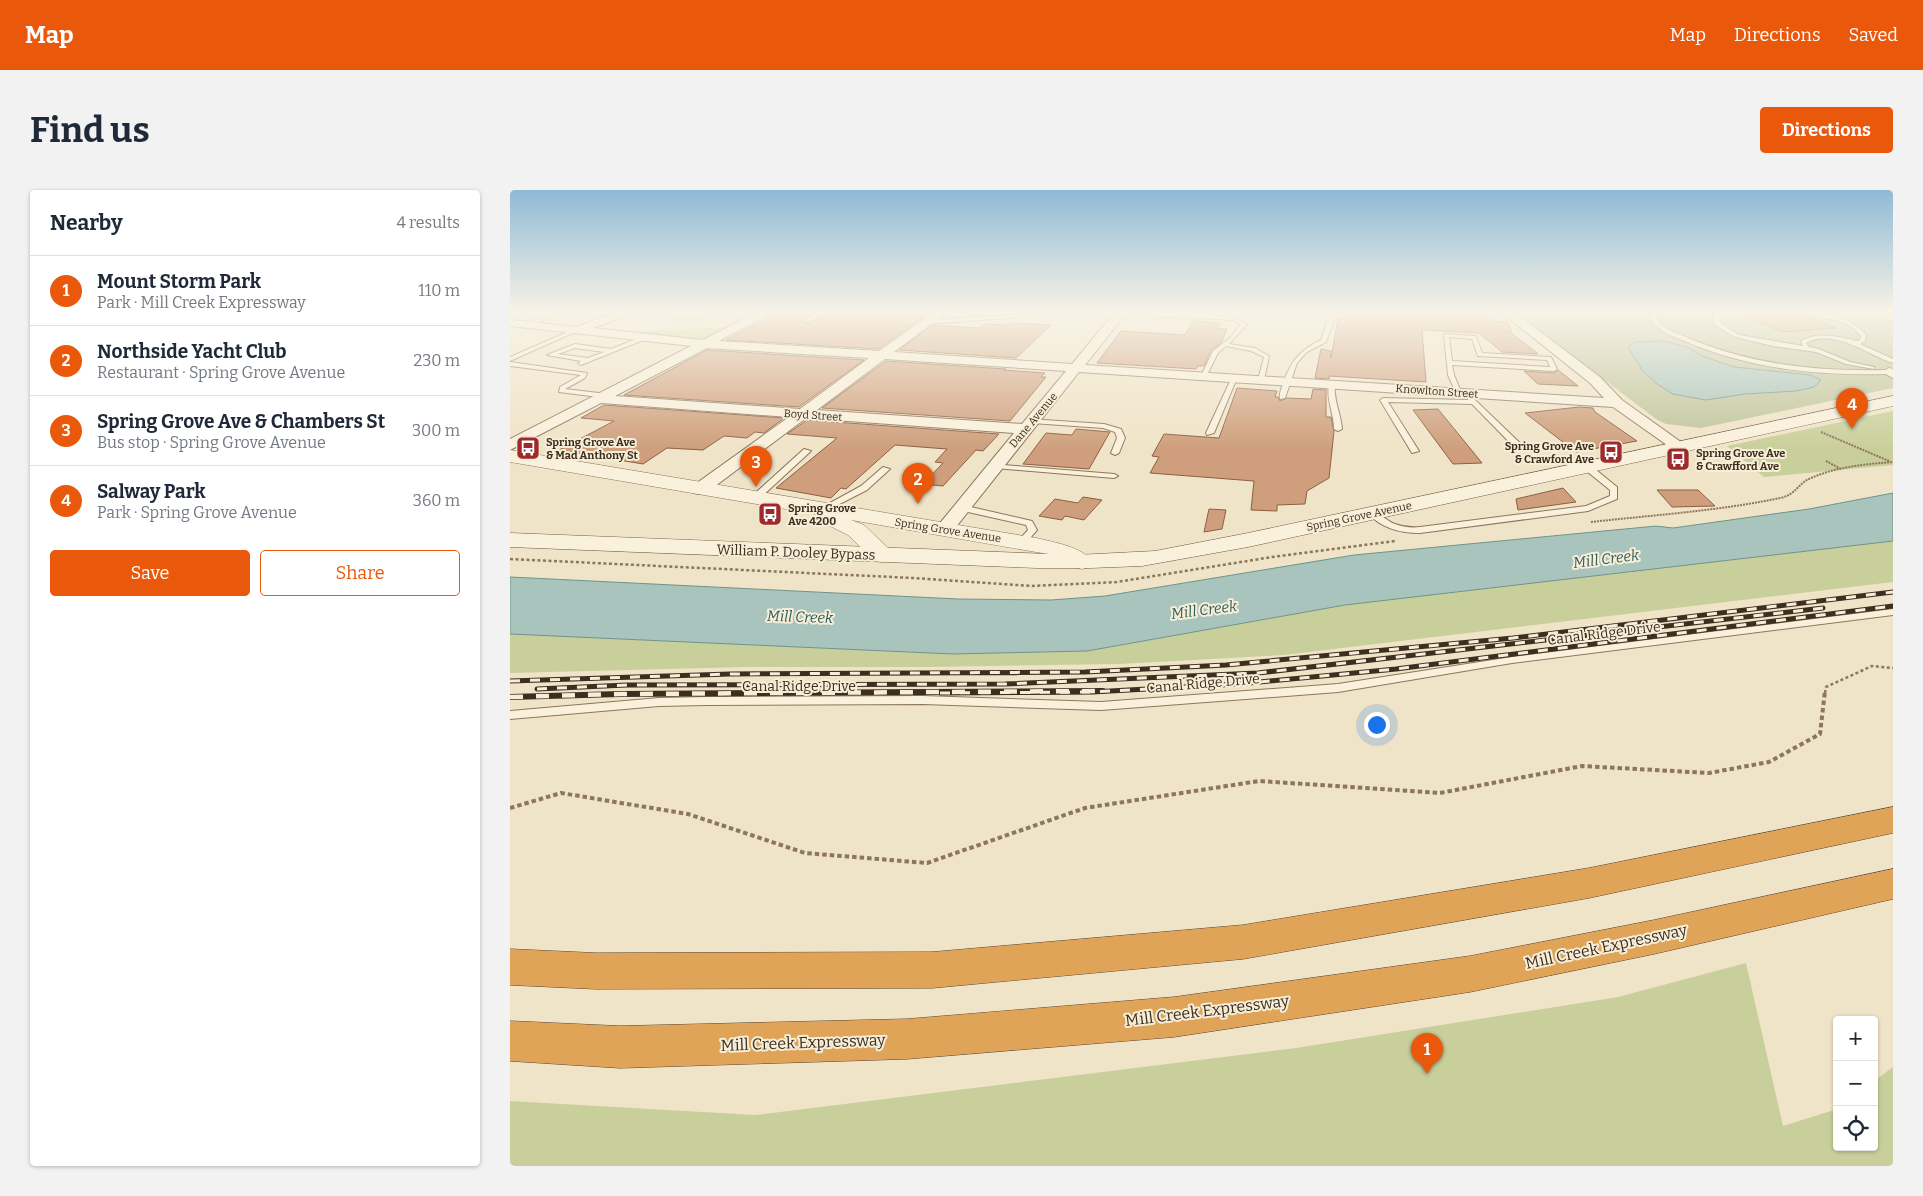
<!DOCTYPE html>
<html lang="en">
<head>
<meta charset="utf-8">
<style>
  body { margin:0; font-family:Bitter,serif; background:#f2f2f3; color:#1f2937 }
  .controls { position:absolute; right:15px; bottom:15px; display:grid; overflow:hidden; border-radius:5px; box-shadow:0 1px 4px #0004 }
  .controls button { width:45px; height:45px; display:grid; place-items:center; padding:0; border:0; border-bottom:1px solid #e0e1e3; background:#fff; color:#1f2937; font:25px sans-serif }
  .you { position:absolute; left:866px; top:534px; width:18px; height:18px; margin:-12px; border:4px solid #fff; border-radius:50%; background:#1a73e8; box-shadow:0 0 0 8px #1a73e833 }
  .badge { display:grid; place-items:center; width:32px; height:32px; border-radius:50%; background:#ea580c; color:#fff; font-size:16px; font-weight:700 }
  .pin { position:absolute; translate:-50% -41px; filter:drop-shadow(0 1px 2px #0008) }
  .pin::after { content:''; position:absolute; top:26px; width:18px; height:15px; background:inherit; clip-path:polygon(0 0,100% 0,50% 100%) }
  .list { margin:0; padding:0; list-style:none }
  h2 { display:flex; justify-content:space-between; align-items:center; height:65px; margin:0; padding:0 20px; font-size:21px }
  h2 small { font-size:16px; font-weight:400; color:#747a83 }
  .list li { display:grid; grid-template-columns:32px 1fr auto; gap:15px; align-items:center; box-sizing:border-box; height:70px; padding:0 20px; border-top:1px solid #e0e1e3 }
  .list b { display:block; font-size:19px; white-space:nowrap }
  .list p { margin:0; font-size:16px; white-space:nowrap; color:#747a83 }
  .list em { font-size:16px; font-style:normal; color:#747a83 }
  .actions { display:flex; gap:10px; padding:15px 20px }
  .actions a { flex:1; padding:11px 0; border:1px solid #ea580c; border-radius:5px; text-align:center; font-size:18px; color:#ea580c }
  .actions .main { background:#ea580c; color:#fff }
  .icon { flex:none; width:28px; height:28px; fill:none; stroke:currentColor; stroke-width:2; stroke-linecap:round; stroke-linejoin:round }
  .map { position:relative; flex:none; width:1383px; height:976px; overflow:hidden; border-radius:5px }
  header { display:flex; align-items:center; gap:30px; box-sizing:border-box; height:70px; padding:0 25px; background:#ea580c; color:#fff }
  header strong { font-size:24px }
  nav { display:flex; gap:28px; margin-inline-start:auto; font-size:18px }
  .intro { display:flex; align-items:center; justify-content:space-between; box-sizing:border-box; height:120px; padding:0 30px }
  h1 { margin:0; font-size:35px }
  .button { padding:12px 22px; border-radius:5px; background:#ea580c; color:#fff; font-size:18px; font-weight:700 }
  main { display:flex; gap:30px; padding:0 30px }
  aside { flex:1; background:#fff; border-radius:5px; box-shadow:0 1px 4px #0004 }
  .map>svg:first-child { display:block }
</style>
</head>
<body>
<header>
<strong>Map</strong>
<nav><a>Map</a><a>Directions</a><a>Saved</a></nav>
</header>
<div class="intro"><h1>Find us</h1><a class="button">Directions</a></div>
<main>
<aside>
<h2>Nearby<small>4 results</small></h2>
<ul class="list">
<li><span class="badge">1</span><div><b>Mount Storm Park</b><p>Park · Mill Creek Expressway</p></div><em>110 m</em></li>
<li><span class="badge">2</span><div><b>Northside Yacht Club</b><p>Restaurant · Spring Grove Avenue</p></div><em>230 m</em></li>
<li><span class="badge">3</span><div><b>Spring Grove Ave &amp; Chambers St</b><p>Bus stop · Spring Grove Avenue</p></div><em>300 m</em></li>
<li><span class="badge">4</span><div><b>Salway Park</b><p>Park · Spring Grove Avenue</p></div><em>360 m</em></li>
</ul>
<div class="actions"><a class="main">Save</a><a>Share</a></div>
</aside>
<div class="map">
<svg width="1383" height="976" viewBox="0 0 1383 976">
  <rect width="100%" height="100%" fill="#f0e4c8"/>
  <path fill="#c9cf9b" d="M204 122H241L238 124H200L187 133 177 137V133L161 131 168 126 164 124Z
    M218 137 192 149 120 142Z
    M1383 221V275L1254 287 1217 256Z
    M1383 351V392L774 465 609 474 418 477H238L0 483V444L443 464 577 461 835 415Z
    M1236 773 1273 936 1327 919V957H1364V891L1383 877V976H0V911L245 925 786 858 1108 807Z"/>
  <path fill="#bfc49a" d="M1005 122H1383V198L1191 238 1156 234 1146 229Z"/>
  <path fill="#a9c4bc" stroke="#6f938a" d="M1153 151 1177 157 1192 166 1224 177 1301 185 1311 190 1304 197 1286 201 1235 204 1196 210 1163 204 1147 194 1132 180 1118 157 1125 152Z
    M1383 303V351L835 415 577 461 443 464 0 444V387L448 409 541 410 595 406 844 365 1146 336 1163 338 1299 319Z"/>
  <path fill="#cf9f7d" stroke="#8d5f41" d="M272 122H305L292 131 299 134 318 123 373 126 379 122H421L368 159 216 150 259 127H263Z
    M845 122H977L979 131 998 132 1002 144 1028 164 992 162 969 143 912 140 916 192 819 186V189L805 188 811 159 821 161V168L828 129 835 128Z
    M1285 122 1325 138 1273 142 1234 125Z
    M683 131 710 133 707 138 717 139 711 153 701 160 694 176H688L686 179 587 173 611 141 675 145Z
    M501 133 541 135 506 168 389 160 422 135 469 138 474 134 498 135Z
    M197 160 354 170 289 217 114 205Z
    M376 171 496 179 494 180 535 183 531 187H536L500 231 312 218Z
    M1048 180 1068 196 1028 194 1014 181 1044 183Z
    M727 198 767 201 765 207H768L770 211 777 208 801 209 803 199 816 200V227H821L824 241 819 288 797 301 795 314 767 315V321L741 320 744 291 640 283 649 267 642 266 654 244 709 248Z
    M94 215 274 228 254 243 245 242 237 248 214 246 193 260 157 258 133 274 49 260 104 231 71 228Z
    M1069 217 1083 218 1085 222 1127 251 1066 262 1015 223Z
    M928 219 972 273 943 274 903 220Z
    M297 230 489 244 473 261 466 260 433 296 413 294 433 273 425 272 437 259 385 255 336 299 331 298 321 308 266 298 327 248 277 244Z
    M566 239 600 242 579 279 513 274 536 243 562 245Z
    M1053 298 1066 312 1008 320 1006 309Z
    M1147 300H1188L1205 316 1162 317Z
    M573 307 592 310 574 330 555 326 552 330 529 326 545 309 568 313Z
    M699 319 716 320 712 339 694 342Z"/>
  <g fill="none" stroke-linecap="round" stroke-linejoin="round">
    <g stroke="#8d765c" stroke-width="2">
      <path id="service" d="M49 122H57L16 136 11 135Z
        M309 122H316L299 132 294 131Z
        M550 122H578L417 134 414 132 417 130Z
        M608 122C634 122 719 120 737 134L719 154 745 158 759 166 754 190 751 192 748 190 754 167 741 161 716 156 708 163 696 187 691 186 703 161 721 147 731 134 725 131 711 129 610 125Z
        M826 122H832L824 130 816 152 797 162 787 173 775 208 770 209C769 205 771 199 773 194 780 172 790 160 811 150L818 129Z
        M1139 122H1145C1146 137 1164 142 1176 147 1240 175 1309 182 1379 180L1382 182 1379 184C1308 186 1238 179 1172 150 1160 145 1141 138 1139 122Z
        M1205 122H1211L1209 125 1210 133 1229 145 1293 156 1291 151C1308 141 1329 147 1347 151L1350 150 1351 146C1332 123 1313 132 1292 122 1316 122 1340 126 1356 145L1355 151 1350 154 1383 169V173C1359 165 1322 137 1296 153L1299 157 1309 159 1340 172 1364 177V179L1336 174 1306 162 1263 156 1225 147 1205 135 1203 125Z
        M1364 122H1372L1383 126V130Z
        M62 140 67 141 0 171V167Z
        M934 144 966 146 972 163 1041 167 1047 179 1044 181 942 175 944 185 951 202 946 203 938 185ZM939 147 962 149 968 166 1037 170 1040 177 942 171Z
        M134 146 136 149 71 175 68 173 71 171 37 165 65 154 101 159ZM65 158 94 162 78 168 48 164Z
        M0 172 77 183 75 188 55 199 97 204 100 206 97 208 49 202 50 197 71 185 0 176Z
        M722 187 727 188 704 243 697 245 696 243Z
        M822 192 825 194C823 210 831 223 832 239L828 241 824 239C824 223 816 210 819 194Z
        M958 207H962L1013 256V260H1007L962 214 878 212 909 261 902 263 870 210 873 208 958 210Z
        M519 229 594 234 611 239 615 248 609 263 605 265 601 263 607 248 605 242 593 238 522 233 518 231Z
        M294 259 301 261 248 310H242V306Z
        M482 274 604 284 608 286 604 288 485 278 481 276Z
        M1074 275H1080L1107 297V309L1078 321 910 343C890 343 871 338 858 323L859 321C868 320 876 331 885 334 893 337 901 338 910 337L1076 316 1100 306V300L1074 279Z
        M373 277 380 279 357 300 316 321H310L309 319 351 296Z
        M452 315 522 331 527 340 515 354H509L507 352 518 340 516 335 449 320V316Z
        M1383 419V425L1002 473 828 502 591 520 413 514 196 515 149 516 0 529V521L149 508 196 507 413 506 591 512 828 494 1002 467Z"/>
    </g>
    <g stroke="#8d765c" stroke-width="2">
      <path id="minor" d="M107 122H124L122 124 83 138 193 150 247 122H262L209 151 369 161 424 122H437L384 162 562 174 605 122H617L575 175 1094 208 1080 193 991 122H1004L1090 187 1112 210 1178 257 1176 260H1164L1103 217 569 182 442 342 435 344 428 342 426 338 504 243 296 228 196 303 190 304 184 303 181 299 184 295 279 227 91 213 0 260V249L181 156 0 136V130L66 137ZM197 158 359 168 290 219 105 206ZM375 169 556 181 512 234 307 220Z
        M1379 178 1383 179V188L1372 182Z"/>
    </g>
    <g stroke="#8d765c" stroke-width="1">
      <path id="tertiary" d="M0 260 526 348C543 352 573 357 583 372L580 377 572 379 564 377 539 364 526 362 341 330 354 335 380 360 383 365 380 370 372 372 364 370 338 345 312 332 308 328 311 325 0 272Z"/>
    </g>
    <g stroke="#6f573f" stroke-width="1">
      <path id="secondary" d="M1383 206V216L738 357 632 376 580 378H527L0 357V343L566 365 645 361 738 343Z"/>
    </g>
    <g stroke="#5b4430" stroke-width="1">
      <path id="motorway" d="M1383 617V643L1079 708 733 769 422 798 86 799 0 795V759L86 763 422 762 733 735 1079 678Z
        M1383 679V709L1144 764 960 802 664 847 397 869 110 878 0 871V831L110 836 397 829 664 807 960 766 1144 730Z"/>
    </g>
    <path stroke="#8d765c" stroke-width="2" stroke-dasharray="2 1" stroke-linecap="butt" d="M1311 242 1379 271
      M1316 271 1331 279
      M1081 332C1144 325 1208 321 1270 308 1286 305 1288 293 1301 288 1326 277 1356 274 1383 272"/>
    <path stroke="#8d765c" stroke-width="2.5" stroke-dasharray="3 2.5" stroke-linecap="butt" d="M0 369 403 388 522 396 607 392 762 367 885 351
      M1315 503 1316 497 1362 476 1383 478"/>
    <path stroke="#8d765c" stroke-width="4" stroke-dasharray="4.5 3" stroke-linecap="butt" d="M0 618 51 603 178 624 295 663 417 673 575 618 749 591 930 603 1072 576 1199 583 1259 572 1310 544 1315 501"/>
    <use href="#service" fill="#faf1dc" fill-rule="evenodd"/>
    <use href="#minor" fill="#faf1dc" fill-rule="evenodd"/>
    <use href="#tertiary" fill="#faf1dc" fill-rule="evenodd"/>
    <use href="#secondary" fill="#faf1dc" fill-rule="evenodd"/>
    <use href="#motorway" fill="#e0a458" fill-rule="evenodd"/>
    <g stroke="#3d2e20" stroke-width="5">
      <path id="rail-far1" d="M0 491 220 484 575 482 716 475 1003 448 1383 402
        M27 499 117 495 495 494 748 483 1313 418
        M430 503 582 502 729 494 886 479 1383 416"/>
    </g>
    <g stroke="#3d2e20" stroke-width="6">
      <path id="rail" d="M0 507 110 504 593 501"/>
    </g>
    <use href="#rail-far1" stroke="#f7eed8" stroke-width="3" stroke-dasharray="10" stroke-linecap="butt"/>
    <use href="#rail" stroke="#f7eed8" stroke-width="4.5" stroke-dasharray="13" stroke-linecap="butt"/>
  </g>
  <linearGradient id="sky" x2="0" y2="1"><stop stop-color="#8fbad6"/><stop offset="0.47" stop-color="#f8f3e6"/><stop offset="1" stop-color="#f8f3e6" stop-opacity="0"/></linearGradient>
  <rect width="1383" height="259" fill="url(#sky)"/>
  <defs>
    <g id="bus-square" transform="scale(1.25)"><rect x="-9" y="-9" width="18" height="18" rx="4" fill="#9e2a2b" stroke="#f7eed8"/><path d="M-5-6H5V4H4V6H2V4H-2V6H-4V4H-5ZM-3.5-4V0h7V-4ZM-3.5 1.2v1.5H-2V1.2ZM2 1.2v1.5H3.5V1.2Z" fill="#fff"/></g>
  </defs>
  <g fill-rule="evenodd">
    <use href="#bus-square" x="18" y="258"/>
    <use href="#bus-square" x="1101" y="262"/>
    <use href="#bus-square" x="1168" y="269"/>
    <use href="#bus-square" x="260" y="324"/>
  </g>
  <g text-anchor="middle" stroke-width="4" stroke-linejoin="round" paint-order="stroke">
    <g font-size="11" fill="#3d2e20" stroke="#f7eed8">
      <text transform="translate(927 201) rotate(4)" y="4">Knowlton Street</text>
      <text transform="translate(303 225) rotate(4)" y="4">Boyd Street</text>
      <text transform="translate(523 230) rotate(-50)" y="4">Dane Avenue</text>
      <text transform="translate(849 326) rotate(-12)" y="4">Spring Grove Avenue</text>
      <text transform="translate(438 340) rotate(9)" y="4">Spring Grove Avenue</text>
    </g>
    <g font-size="11" font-weight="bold" fill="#3d2e20" stroke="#f7eed8" text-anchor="start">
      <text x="36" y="256">Spring Grove Ave<tspan x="36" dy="13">&amp; Mad Anthony St</tspan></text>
      <text x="1084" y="260" text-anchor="end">Spring Grove Ave<tspan x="1084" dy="13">&amp; Crawford Ave</tspan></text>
      <text x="1186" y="267">Spring Grove Ave<tspan x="1186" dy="13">&amp; Crawfford Ave</tspan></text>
      <text x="278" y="322">Spring Grove<tspan x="278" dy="13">Ave 4200</tspan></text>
    </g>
    <g font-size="14" fill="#3d2e20" stroke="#f7eed8">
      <text transform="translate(286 362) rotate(2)" y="5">William P. Dooley Bypass</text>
      <text transform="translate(1094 443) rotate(-7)" y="5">Canal Ridge Drive</text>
      <text transform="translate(693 493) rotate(-5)" y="5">Canal Ridge Drive</text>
      <text x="289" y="501">Canal Ridge Drive</text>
    </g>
    <g font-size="15" font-style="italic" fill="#2f5d5a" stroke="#f7eed8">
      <text transform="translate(1096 369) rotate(-7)" y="5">Mill Creek</text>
      <text transform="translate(694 420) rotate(-7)" y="5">Mill Creek</text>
      <text transform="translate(290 427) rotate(2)" y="5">Mill Creek</text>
    </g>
    <g font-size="16" fill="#3d2e20" stroke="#f7eed8">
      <text transform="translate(1096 756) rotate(-12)" y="6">Mill Creek Expressway</text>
      <text transform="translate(697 820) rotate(-7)" y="6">Mill Creek Expressway</text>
      <text transform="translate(293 852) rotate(-2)" y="6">Mill Creek Expressway</text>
    </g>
  </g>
</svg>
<div class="controls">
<button>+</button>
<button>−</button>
<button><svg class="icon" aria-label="locate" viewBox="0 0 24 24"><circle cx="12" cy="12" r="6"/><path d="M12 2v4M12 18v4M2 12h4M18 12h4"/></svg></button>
</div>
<div class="you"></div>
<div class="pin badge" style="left:917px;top:884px">1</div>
<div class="pin badge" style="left:408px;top:314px">2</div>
<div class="pin badge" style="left:246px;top:297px">3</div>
<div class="pin badge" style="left:1342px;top:239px">4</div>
</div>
</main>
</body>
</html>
